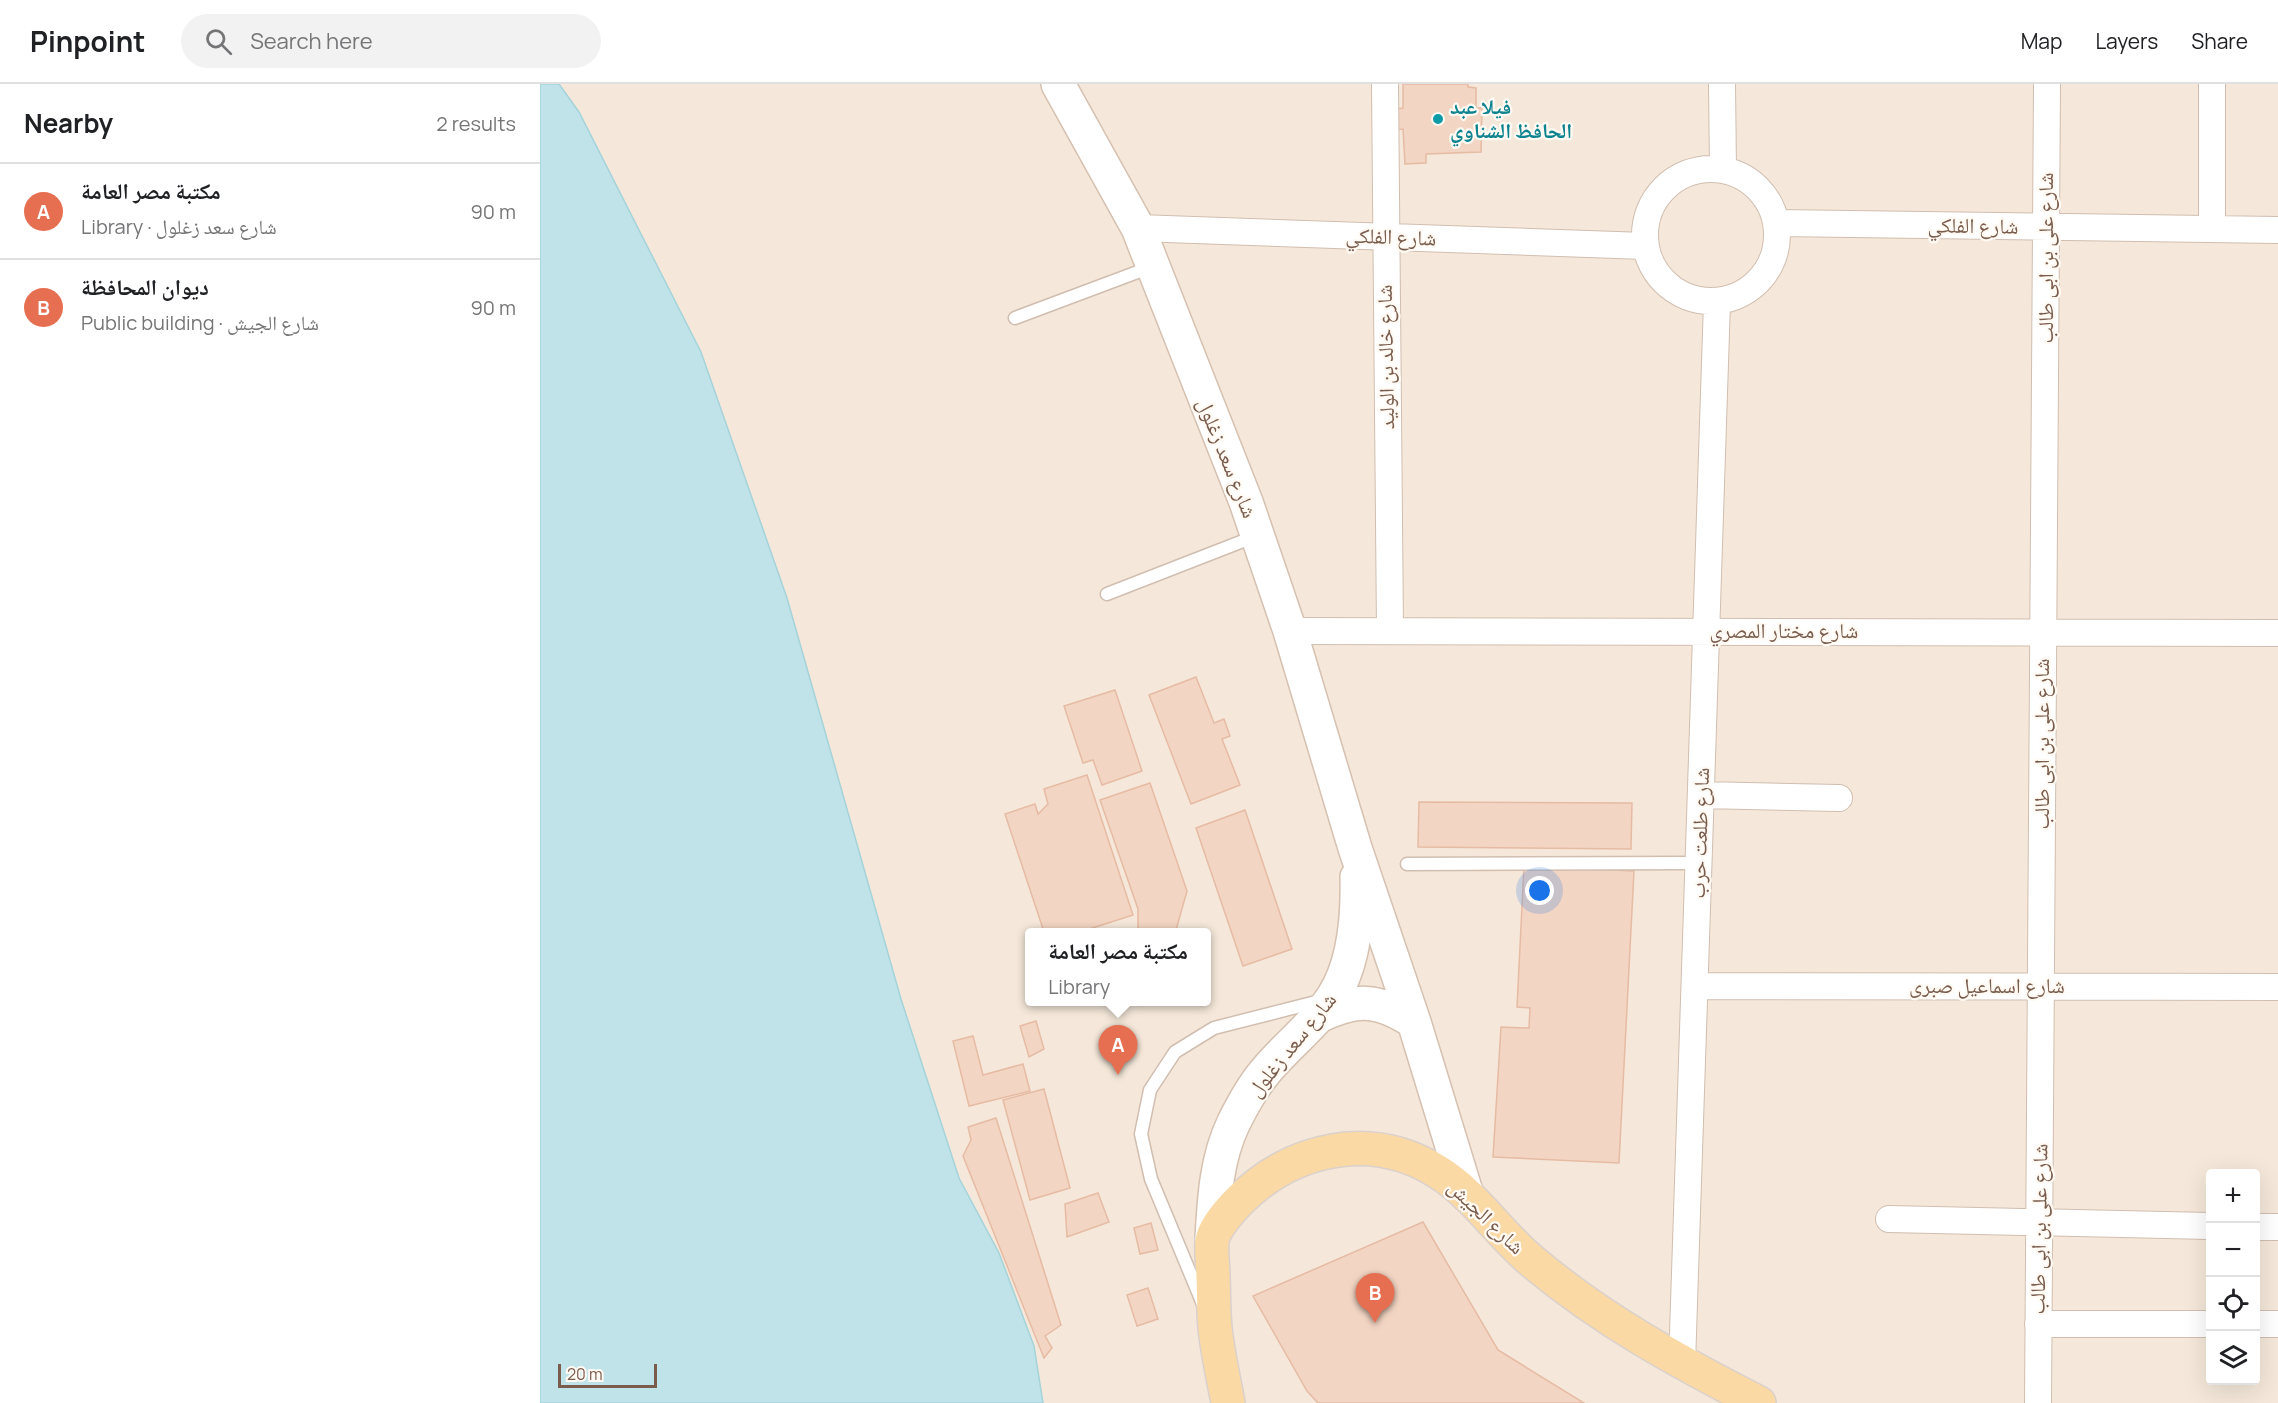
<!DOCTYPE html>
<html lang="en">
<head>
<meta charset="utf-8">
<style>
  body { margin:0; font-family:Manrope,"Noto Naskh Arabic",sans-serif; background:#f2f2f2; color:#202124 }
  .controls { position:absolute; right:18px; bottom:18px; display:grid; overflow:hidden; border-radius:6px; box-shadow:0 6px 24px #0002 }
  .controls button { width:54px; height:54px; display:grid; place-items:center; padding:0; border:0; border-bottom:2px solid #e0e0e0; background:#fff; color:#202124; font:30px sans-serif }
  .scale { position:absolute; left:18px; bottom:15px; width:99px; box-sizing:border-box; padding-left:6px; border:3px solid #7a5c4d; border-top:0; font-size:16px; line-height:21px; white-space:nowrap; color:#7a5c4d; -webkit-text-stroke:4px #fffaf3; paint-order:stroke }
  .you { position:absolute; left:1000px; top:807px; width:21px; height:21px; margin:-15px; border:4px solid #fff; border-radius:50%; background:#1a73e8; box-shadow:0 0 0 9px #1a73e833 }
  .badge { display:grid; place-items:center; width:39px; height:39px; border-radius:50%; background:#e76f51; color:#fff; font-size:20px; font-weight:700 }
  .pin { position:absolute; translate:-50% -50px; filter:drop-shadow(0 2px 3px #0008) }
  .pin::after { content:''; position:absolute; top:32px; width:21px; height:18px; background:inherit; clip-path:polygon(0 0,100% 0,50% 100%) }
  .popup { position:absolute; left:485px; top:844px; width:186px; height:78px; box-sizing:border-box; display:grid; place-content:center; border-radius:6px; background:#fff; filter:drop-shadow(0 2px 4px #0005); font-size:20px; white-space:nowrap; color:#757577 }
  .popup b { font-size:22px; color:#202124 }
  .popup::after { content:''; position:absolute; left:50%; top:100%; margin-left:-12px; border:12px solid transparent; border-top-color:#fff }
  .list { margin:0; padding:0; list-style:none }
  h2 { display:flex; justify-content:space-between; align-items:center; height:78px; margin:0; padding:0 24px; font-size:26px }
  h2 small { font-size:20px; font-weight:400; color:#757577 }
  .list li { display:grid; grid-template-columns:39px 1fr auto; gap:18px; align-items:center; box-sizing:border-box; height:96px; padding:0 24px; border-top:2px solid #e0e0e0 }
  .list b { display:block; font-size:22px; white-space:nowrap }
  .list p { margin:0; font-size:20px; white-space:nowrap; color:#757577 }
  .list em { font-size:20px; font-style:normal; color:#757577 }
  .icon { flex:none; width:33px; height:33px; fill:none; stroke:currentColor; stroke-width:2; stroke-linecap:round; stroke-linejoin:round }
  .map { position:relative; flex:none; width:1738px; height:1319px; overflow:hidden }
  header { display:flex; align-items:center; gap:36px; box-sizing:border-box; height:84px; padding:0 30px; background:#fff; border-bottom:2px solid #e0e0e0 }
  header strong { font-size:28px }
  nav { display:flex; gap:33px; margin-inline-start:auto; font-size:21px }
  .search { width:420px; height:54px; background:#f2f2f2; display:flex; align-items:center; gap:15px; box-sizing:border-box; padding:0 21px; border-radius:33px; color:#757577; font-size:22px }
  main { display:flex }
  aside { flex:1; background:#fff }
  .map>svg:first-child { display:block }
</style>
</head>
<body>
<header>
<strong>Pinpoint</strong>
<div class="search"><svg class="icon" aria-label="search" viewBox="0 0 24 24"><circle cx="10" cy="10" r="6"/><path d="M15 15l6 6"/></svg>Search here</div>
<nav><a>Map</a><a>Layers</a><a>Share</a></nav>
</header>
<main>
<aside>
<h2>Nearby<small>2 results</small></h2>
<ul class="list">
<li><span class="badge">A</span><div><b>مكتبة مصر العامة</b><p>Library · شارع سعد زغلول</p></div><em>90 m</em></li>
<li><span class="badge">B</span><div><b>ديوان المحافظة</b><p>Public building · شارع الجيش</p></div><em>90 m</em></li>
</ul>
</aside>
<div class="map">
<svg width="1738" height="1319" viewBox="0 0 1738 1319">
  <rect width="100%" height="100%" fill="#fdf6ec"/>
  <path fill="#f5e8da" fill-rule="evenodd" d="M0 0H1738V1319H0ZM490 848H666V918H490ZM1670 1090H1716V1296H1670Z"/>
  <path fill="#bfe3e8" stroke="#a5d3da" stroke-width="1.5" d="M0 0H19L39 28 161 268 247 514 361 915 419 1094 459 1169 494 1262 503 1319H0Z"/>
  <path fill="#f3d5c3" stroke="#e6bba3" stroke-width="1.5" d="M863 0H928V3L936 4V24H942L941 68 886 70V79L865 80 863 45 856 46 855 25 863 24Z
    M656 593 674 639 684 635 690 652 682 655 700 701 651 720 609 611Z
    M575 606 602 687 562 701 553 676 543 679 524 622Z
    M547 691 593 831 540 848H504L465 730 495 720 498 730 508 720 504 705Z
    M610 699 647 807 636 846H598V825L560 716Z
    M879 718 1092 719 1091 765 878 763Z
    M705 726 752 865 703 882 656 744Z
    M984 782 1094 787 1079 1079 953 1073 961 943 989 944 990 924 977 923Z
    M496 937 504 965 489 973 480 942Z
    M433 952 443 991 483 980 490 1007 429 1022 413 957Z
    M504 1005 530 1104 490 1116 463 1016Z
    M456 1034 521 1241 505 1252 512 1264 504 1274 423 1072 431 1056 428 1043Z
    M558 1109 569 1138 527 1153 525 1120Z
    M883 1138 958 1266 1044 1319H778L767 1307 713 1212Z
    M611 1139 618 1166 600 1170 594 1144Z
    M608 1204 618 1235 597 1242 587 1211Z"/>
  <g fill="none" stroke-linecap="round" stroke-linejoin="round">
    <g stroke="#d1beb0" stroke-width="15">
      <path id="lane" d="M475 234 611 183
        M567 510 716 452
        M867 780 1159 779
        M663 1220 611 1095 601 1050 610 1006 635 968 674 944 780 917"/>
    </g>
    <g stroke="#d1beb0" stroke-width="28">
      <path id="street" d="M845 0 850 546
        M1182 0 1183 86
        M1105 151a66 66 0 1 1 132 0a66 66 0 1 1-132 0Z
        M1236 139 1738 146
        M598 144 1105 162
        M1672 145V0
        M750 547 1738 549
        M1162 711 1299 714
        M1156 902 1738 903
        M1349 1135 1670 1142
        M1716 1143H1738
        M1498 1240H1670
        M1716 1240H1738
        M1142 1280 1177 218
        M1498 1319 1507 0"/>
    </g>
    <g stroke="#d6c0b0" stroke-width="36">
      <path id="secondary" d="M518 0 598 144 706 418 750 547 815 764 874 938 927 1111
        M777 933C816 914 837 914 874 938
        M672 1155C674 1116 676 1075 694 1038 702 1022 713 1002 725 988 746 962 775 941 793 913 815 879 818 832 817 793"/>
    </g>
    <g stroke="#dad1cd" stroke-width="36">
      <path id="primary" d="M688 1319C684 1297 679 1275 676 1252 673 1233 674 1213 673 1193 673 1182 671 1169 672 1157 674 1144 691 1125 700 1116 753 1064 831 1046 898 1088 935 1111 959 1150 993 1178 1062 1236 1139 1278 1219 1319"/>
    </g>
    <use href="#lane" stroke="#fff" stroke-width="12"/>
    <use href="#street" stroke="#fff" stroke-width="26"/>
    <use href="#secondary" stroke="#fff" stroke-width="33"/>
    <use href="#primary" stroke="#fbd9a5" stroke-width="33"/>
  </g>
  <circle fill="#0f9aa8" stroke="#fffaf3" stroke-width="2" cx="898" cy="35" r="6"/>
  <g text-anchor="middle" stroke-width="4.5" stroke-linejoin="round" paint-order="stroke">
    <g font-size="21" font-weight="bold" fill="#0d838f" stroke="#fffaf3" text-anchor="start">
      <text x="910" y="30">فيلا عبد<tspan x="910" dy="24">الحافظ الشناوي</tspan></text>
    </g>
    <g font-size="21" fill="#7a5c4d" stroke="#fffaf3">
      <text transform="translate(1433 142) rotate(1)" y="7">شارع الفلكي</text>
      <text transform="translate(851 153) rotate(2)" y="7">شارع الفلكي</text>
      <text transform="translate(1506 174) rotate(-90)" y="7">شارع على بن ابى طالب</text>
      <text transform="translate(846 273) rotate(-91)" y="7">شارع خالد بن الوليد</text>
      <text transform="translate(687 374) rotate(68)" y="7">شارع سعد زغلول</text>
      <text x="1244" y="554">شارع مختار المصري</text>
      <text transform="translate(1502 660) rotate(-90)" y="7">شارع على بن ابى طالب</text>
      <text transform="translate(1160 749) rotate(-88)" y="7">شارع طلعت حرب</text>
      <text x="1447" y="909">شارع اسماعيل صبرى</text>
      <text transform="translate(752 961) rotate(-51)" y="7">شارع سعد زغلول</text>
      <text transform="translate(946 1133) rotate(44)" y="7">شارع الجيش</text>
      <text transform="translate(1499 1145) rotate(-89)" y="7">شارع على بن ابى طالب</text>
    </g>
  </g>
</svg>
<div class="controls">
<button>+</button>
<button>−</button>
<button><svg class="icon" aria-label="locate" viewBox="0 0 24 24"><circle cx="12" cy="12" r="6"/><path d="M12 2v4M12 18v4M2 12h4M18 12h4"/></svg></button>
<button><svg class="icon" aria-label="layers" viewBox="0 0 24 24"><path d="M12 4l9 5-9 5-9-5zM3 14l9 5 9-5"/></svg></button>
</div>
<div class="scale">20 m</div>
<div class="you"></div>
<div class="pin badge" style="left:578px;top:991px">A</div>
<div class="popup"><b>مكتبة مصر العامة</b>Library</div>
<div class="pin badge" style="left:835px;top:1239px">B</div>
</div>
</main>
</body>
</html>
